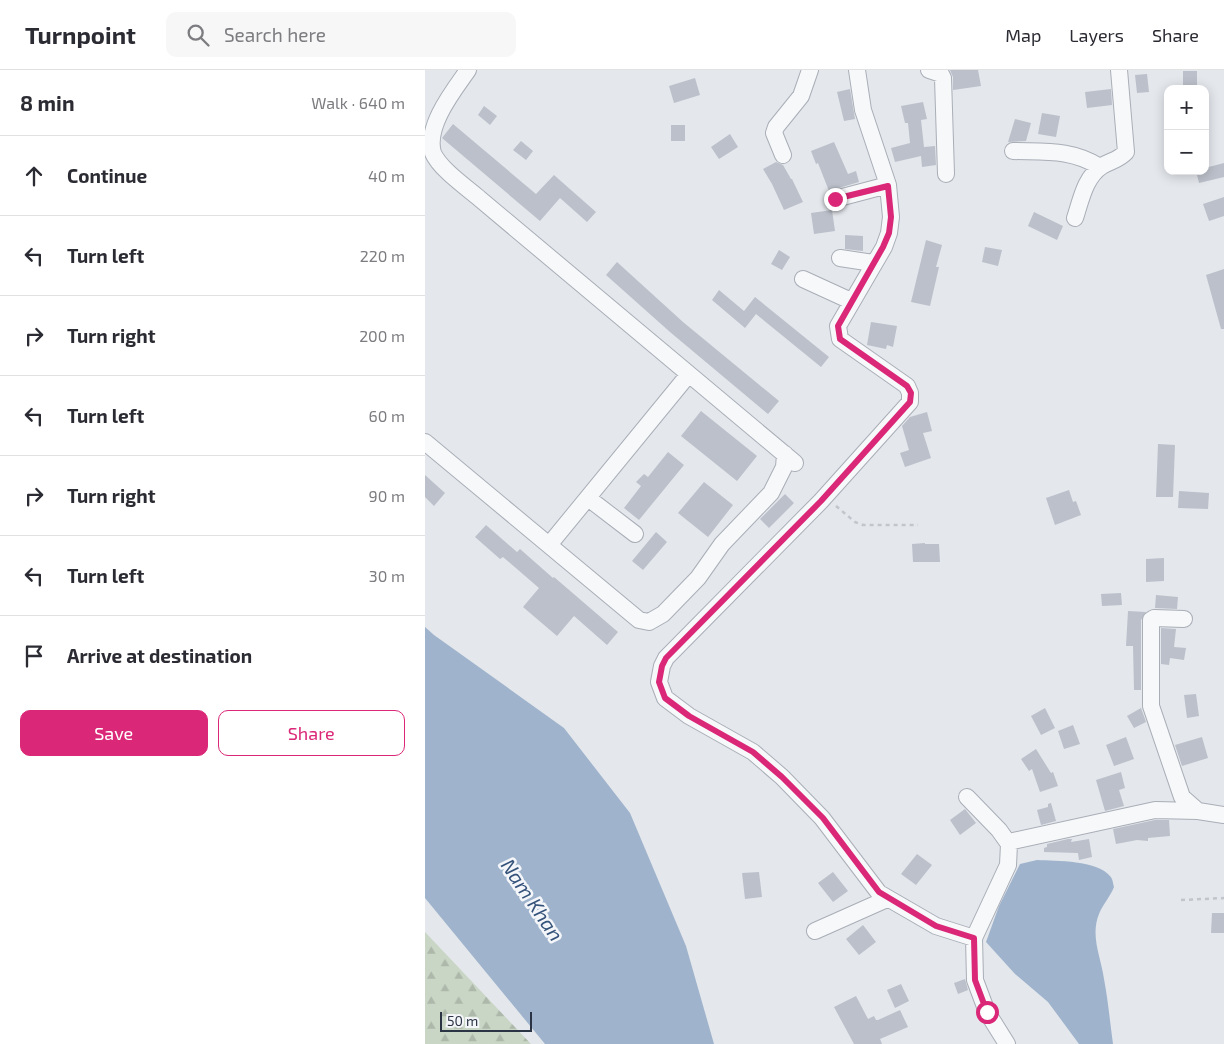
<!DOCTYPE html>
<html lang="en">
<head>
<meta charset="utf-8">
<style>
  body { margin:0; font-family:"Exo 2",sans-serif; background:#f7f7f7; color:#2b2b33 }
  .controls { position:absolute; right:15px; top:15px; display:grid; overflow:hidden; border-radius:10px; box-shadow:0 2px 12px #0003 }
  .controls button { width:45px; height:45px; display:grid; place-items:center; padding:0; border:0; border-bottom:1px solid #e1e1e2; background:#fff; color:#2b2b33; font:25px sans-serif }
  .scale { position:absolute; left:15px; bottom:12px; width:92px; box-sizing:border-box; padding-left:5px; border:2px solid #2b3445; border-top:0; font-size:14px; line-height:18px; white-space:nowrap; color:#2b3445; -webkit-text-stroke:4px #f4f6f9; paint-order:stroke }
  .stop { position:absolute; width:15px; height:15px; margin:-11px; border:4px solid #db2777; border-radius:50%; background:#fff }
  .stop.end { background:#db2777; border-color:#fff; box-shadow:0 1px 5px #0008 }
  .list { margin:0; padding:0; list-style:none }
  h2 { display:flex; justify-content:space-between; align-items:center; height:65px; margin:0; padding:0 20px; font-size:21px }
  h2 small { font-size:16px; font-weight:400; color:#7c7c81 }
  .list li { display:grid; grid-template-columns:32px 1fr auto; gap:15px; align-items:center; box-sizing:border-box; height:80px; padding:0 20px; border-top:1px solid #e1e1e2 }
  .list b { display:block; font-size:19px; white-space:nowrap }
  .list em { font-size:16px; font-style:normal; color:#7c7c81 }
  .actions { display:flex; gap:10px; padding:15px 20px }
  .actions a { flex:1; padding:11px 0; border:1px solid #db2777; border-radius:10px; text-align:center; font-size:18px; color:#db2777 }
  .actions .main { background:#db2777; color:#fff }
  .icon { flex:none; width:28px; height:28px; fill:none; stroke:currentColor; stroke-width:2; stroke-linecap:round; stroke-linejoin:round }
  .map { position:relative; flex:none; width:799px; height:974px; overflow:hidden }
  header { display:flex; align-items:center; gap:30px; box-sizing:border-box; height:70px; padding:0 25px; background:#fff; border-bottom:1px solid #e1e1e2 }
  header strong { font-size:24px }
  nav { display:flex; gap:28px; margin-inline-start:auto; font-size:18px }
  .search { width:350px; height:45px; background:#f7f7f7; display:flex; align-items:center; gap:12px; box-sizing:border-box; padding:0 18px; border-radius:10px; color:#7c7c81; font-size:19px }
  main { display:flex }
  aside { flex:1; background:#fff }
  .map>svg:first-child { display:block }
</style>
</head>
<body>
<header>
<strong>Turnpoint</strong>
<div class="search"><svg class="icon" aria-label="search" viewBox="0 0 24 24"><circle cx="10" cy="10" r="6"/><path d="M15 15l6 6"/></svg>Search here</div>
<nav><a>Map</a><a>Layers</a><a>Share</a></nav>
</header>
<main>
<aside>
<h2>8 min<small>Walk · 640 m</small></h2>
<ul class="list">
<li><svg class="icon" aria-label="ahead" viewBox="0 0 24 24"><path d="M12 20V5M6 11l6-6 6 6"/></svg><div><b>Continue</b></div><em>40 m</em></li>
<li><svg class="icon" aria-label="left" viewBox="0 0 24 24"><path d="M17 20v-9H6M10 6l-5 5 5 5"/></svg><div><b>Turn left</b></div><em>220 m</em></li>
<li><svg class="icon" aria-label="right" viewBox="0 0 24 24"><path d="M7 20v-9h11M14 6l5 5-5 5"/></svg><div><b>Turn right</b></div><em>200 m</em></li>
<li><svg class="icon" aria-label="left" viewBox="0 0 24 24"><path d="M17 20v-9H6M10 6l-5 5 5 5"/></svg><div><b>Turn left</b></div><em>60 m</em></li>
<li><svg class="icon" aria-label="right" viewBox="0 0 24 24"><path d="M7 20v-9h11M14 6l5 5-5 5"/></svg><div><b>Turn right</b></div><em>90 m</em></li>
<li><svg class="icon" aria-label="left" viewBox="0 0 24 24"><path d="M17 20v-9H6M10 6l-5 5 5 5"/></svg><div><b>Turn left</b></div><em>30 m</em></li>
<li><svg class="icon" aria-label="arrive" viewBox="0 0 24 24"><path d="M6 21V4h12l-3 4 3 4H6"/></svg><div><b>Arrive at destination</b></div></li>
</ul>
<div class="actions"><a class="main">Save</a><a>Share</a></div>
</aside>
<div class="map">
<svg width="799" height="974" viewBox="0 0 799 974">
  <defs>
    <pattern id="forest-firs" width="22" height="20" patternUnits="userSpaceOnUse" patternTransform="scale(1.25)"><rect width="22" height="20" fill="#c9d6c5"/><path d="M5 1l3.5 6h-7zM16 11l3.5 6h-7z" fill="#adb8ab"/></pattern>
  </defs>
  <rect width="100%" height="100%" fill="#e4e7ec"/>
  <path fill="url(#forest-firs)" d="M0 862 106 974H0Z"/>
  <path fill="#9fb4cc" d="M0 557 9 565 139 658 205 743 261 876 289 974H120L0 828Z
    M612 790C632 791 672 790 685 806 688 809 688 814 689 817 685 827 677 836 674 844 665 866 676 887 679 909 683 930 685 952 688 974H654L623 932 590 904 561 872 574 836 595 794Z"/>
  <path fill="#bbc0ca" d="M525 0H553L556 16 528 20V7Z
    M758 1H772V19H758Z
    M722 4 724 22 712 23 710 5Z
    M270 8 275 25 249 33 244 16Z
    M425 19 430 49 419 51 412 22Z
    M686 19 687 35 662 38 660 22Z
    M498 32 502 49 496 50 499 77 510 76 511 95 497 97 496 86 470 92 466 78 485 73 483 53H480L476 36Z
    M59 36 72 46 65 55 53 45Z
    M617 43 635 46 631 67 613 64Z
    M590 49 606 53 601 71 583 72Z
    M28 54 111 124 129 105 171 142 162 152 135 128 115 151 17 68Z
    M246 55H260V71H246Z
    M305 64 313 77 294 89 286 77Z
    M96 71 108 81 101 90 88 80Z
    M409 72 423 104 431 101 434 112 404 121 393 93 391 94 386 81Z
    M351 92 358 95 366 109H367L378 132 359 140 347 114 338 99Z
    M799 93V107L774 113 771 101H780V98Z
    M799 127V146L784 151 778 134Z
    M407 140 410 161 389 164 386 143Z
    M609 142 638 156 632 170 603 156Z
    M420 165 438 166V181L420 179Z
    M501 170 517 175 511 197H514L505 236 486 232Z
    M560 177 577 180 573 196 557 192Z
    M354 180 365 187 357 200 346 194Z
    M192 192 258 252 354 331 343 344 245 262 181 205Z
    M799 199V259H796L781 205Z
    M294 220 319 241 330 227 404 287 396 297 331 244 320 258 287 230Z
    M446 252 472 256 468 277 462 275 461 279 442 275Z
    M276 341 332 386 312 411 256 366Z
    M502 342 507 361 498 363 506 388 480 397 475 383 484 380 477 356 485 347Z
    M733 374 750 375 748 427H731Z
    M243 382 259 395 214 450 199 438 216 416 211 412 219 404 223 407Z
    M0 405 20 423 9 436 0 427Z
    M279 412 308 435 283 467 253 443Z
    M644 420 648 432 651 431 656 445 630 455 621 428Z
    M754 421 784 423 783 439 753 438Z
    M360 424 369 433 344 458 335 449Z
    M61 455 92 482 95 479 128 508 129 507 193 562 182 575 149 546 132 566 98 537 114 518 78 487 75 489 50 467Z
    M231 462 242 472 218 500 207 491Z
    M500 473V474H514L515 492H488L487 474Z
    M739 488V511L721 512V489Z
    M696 523 697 535 677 536 676 524Z
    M731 525 753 527 752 539 730 538Z
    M703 541 721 542 716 550V620H709L708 576H701Z
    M736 558 751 559 749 577 761 578 759 590 745 588 744 595 736 594Z
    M771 624 774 646 762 648 759 625Z
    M620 638 630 658 616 665 606 646Z
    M716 638 721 652 709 658 702 646Z
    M648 655 655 674 639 679 633 661Z
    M701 667 709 689 689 696 681 675Z
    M777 667 783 688 757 696 750 675Z
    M611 679 626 703 628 702 633 716 615 722 607 699 604 701 596 689Z
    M696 702 700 718 694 720 699 736 680 741 671 710Z
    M626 733 631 751 616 755 612 740 623 737V734Z
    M540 739 551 753 535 765 525 750Z
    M730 750H744L745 766 723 768V771L712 770 691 774 688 759Z
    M643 769H647L646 772 664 769 667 787 654 790 653 783 619 782V778L622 777V774Z
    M492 784 507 795 491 815 476 804Z
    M334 802 337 827 320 829 317 803Z
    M408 802 423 821 408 832 393 813Z
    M787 843H799V863H786Z
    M438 855 451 872 434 885 421 869Z
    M540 909 543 920 533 924 529 913Z
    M476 914 484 931 470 938 462 920Z
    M431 926 443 949 449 946 451 950H453L475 940 483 957 455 969 457 974H429L409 937Z"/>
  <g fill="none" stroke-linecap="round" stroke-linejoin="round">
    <g stroke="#a9aeb7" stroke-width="18">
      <path id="minor" d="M43 0C29 20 0 56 8 83 15 99 41 117 55 129L370 393
        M432 0 438 40 463 115 466 147 464 163 459 177 413 256 415 269 482 316 485 323V332L396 431 241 588 237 596 234 612 240 628 264 646 328 682 357 707 397 748 454 823 511 856 549 868
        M504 0 516 4 518 8 521 104
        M588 81C620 82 647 79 675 97
        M358 85 349 63 351 57 376 26 385 0
        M410 129 463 115
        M650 148C656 130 660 107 677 96 685 91 694 90 701 82L694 0
        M415 188 448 193
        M378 209 426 231
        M0 372 214 550 224 552 238 544 273 508 297 474 346 423 359 397 360 384
        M163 428 210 464
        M124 475 264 304
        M759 549 729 548 726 550V636L757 727 773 741
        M542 727 574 760 584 774 583 795 549 868 550 910 562 942 582 974
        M584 774 588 771 730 740 773 741 799 745
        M390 861 462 829"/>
    </g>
    <path stroke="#c2c5cb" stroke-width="2.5" stroke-dasharray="4 4" stroke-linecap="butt" d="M411 436 430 452 438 455H493
      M756 830 799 828"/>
    <use href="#minor" stroke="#f7f8fa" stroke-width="16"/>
  </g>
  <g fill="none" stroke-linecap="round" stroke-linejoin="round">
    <path stroke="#db2777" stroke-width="6" d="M410 129 463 116 466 147 464 163 458 177 413 256 415 269 482 316 486 323 485 332 396 431 241 588 237 596 234 612 240 628 264 646 328 682 357 707 398 748 454 822 511 856 549 868 550 910 562 942"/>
  </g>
  <g text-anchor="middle" stroke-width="5" stroke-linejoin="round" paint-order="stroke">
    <g font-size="20" font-style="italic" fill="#34527a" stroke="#f4f6f9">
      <text transform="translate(107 830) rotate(56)" y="7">Nam Khan</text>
    </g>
  </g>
</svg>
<div class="controls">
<button>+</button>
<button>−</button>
</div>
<div class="scale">50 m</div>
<div class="stop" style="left:562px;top:942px"></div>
<div class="stop end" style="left:410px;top:129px"></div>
</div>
</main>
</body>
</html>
